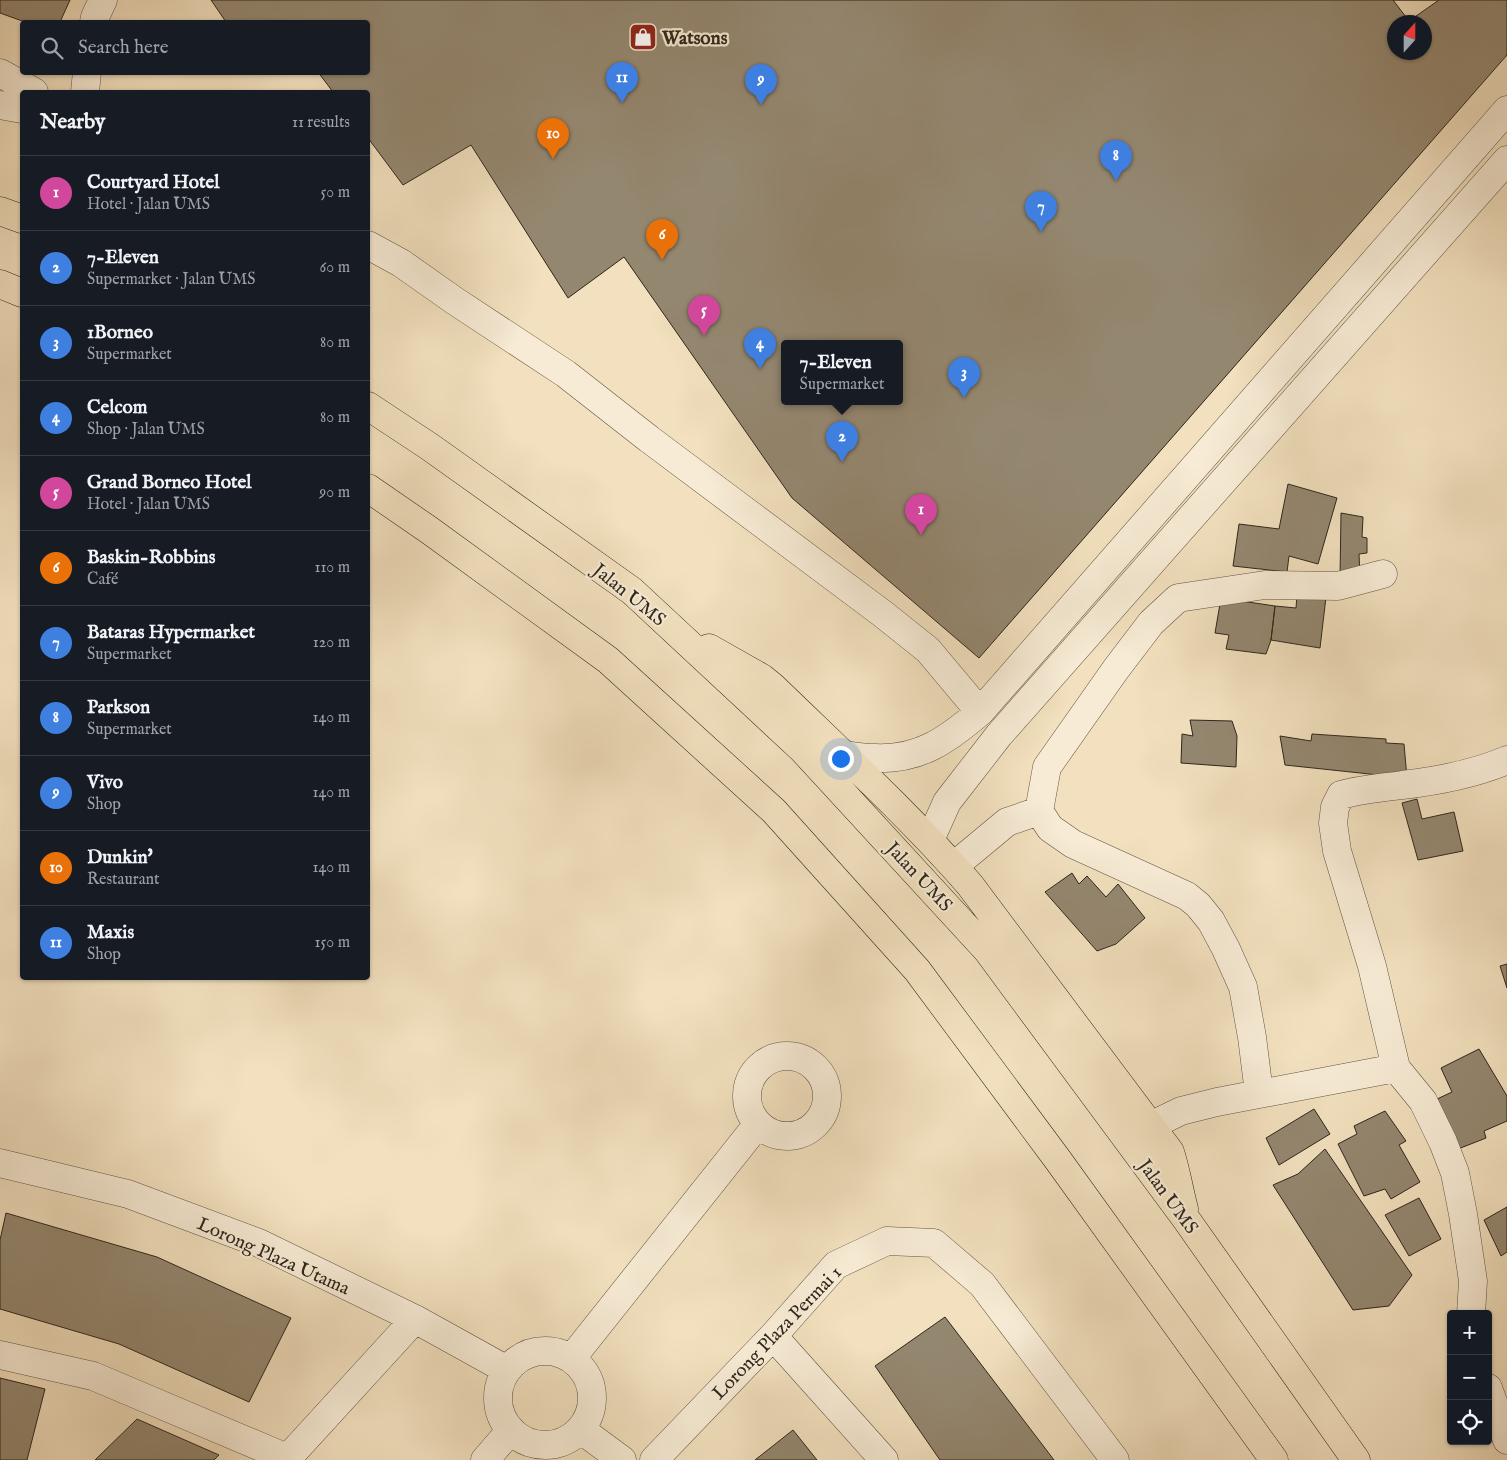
<!DOCTYPE html>
<html lang="en">
<head>
<meta charset="utf-8">
<style>
  body { margin:0; font-family:"IM FELL English",serif; background:#20242c; color:#f1f3f6 }
  .controls { position:absolute; right:15px; bottom:15px; display:grid; overflow:hidden; border-radius:5px; box-shadow:0 1px 4px #0004 }
  .controls button { width:45px; height:45px; display:grid; place-items:center; padding:0; border:0; border-bottom:1px solid #363941; background:#171b24; color:#f1f3f6; font:25px sans-serif }
  .compass { position:absolute; left:1387px; top:15px; width:45px; height:45px; border-radius:50%; background:#171b24; box-shadow:0 1px 4px #0004; rotate:21deg }
  .you { position:absolute; left:840px; top:758px; width:18px; height:18px; margin:-12px; border:4px solid #fff; border-radius:50%; background:#1a73e8; box-shadow:0 0 0 8px #1a73e833 }
  .badge { display:grid; place-items:center; width:32px; height:32px; border-radius:50%; background:#c59692; color:#fff; font-size:16px; font-weight:700 }
  .pin { position:absolute; translate:-50% -41px; filter:drop-shadow(0 1px 2px #0008) }
  .pin::after { content:''; position:absolute; top:26px; width:18px; height:15px; background:inherit; clip-path:polygon(0 0,100% 0,50% 100%) }
  .popup { position:absolute; left:781px; top:340px; width:122px; height:65px; box-sizing:border-box; display:grid; place-content:center; border-radius:5px; background:#171b24; filter:drop-shadow(0 1px 4px #0005); font-size:16px; white-space:nowrap; color:#9ea1a6 }
  .popup b { font-size:19px; color:#f1f3f6 }
  .popup::after { content:''; position:absolute; left:50%; top:100%; margin-left:-10px; border:10px solid transparent; border-top-color:#171b24 }
  .list { margin:0; padding:0; list-style:none }
  h2 { display:flex; justify-content:space-between; align-items:center; height:65px; margin:0; padding:0 20px; font-size:21px }
  h2 small { font-size:16px; font-weight:400; color:#9ea1a6 }
  .list li { display:grid; grid-template-columns:32px 1fr auto; gap:15px; align-items:center; box-sizing:border-box; height:75px; padding:0 20px; border-top:1px solid #363941 }
  .list b { display:block; font-size:19px; white-space:nowrap }
  .list p { margin:0; font-size:16px; white-space:nowrap; color:#9ea1a6 }
  .list em { font-size:16px; font-style:normal; color:#9ea1a6 }
  .icon { flex:none; width:28px; height:28px; fill:none; stroke:currentColor; stroke-width:2; stroke-linecap:round; stroke-linejoin:round }
  .map { position:relative; flex:none; width:1507px; height:1460px; overflow:hidden }
  .search { position:absolute; background:#171b24; box-shadow:0 1px 4px #0004; left:20px; top:20px; width:350px; height:55px; display:flex; align-items:center; gap:12px; box-sizing:border-box; padding:0 18px; border-radius:5px; color:#9ea1a6; font-size:19px }
  .panel { position:absolute; background:#171b24; box-shadow:0 1px 4px #0004; left:20px; top:90px; width:350px; height:890px; border-radius:5px }
  .map>svg:first-child { display:block }
</style>
</head>
<body>
<div class="map">
<svg width="1507" height="1460" viewBox="0 0 1507 1460">
  <rect width="100%" height="100%" fill="#f2e0be"/>
  <filter id="stains"><feTurbulence type="fractalNoise" baseFrequency=".004" numOctaves="4"/><feColorMatrix values="0 0 0 0 .2 0 0 0 0 .09 0 0 0 0 .02 0 0 0 .5 -.17"/></filter>
  <radialGradient id="worn" r=".72"><stop offset=".6" stop-color="#630" stop-opacity="0"/><stop offset="1" stop-color="#630" stop-opacity=".3"/></radialGradient>
  <path fill="#948770" stroke="#2e261c" fill-rule="evenodd" d="M0 0H70L60 22H25L0 13Z
    M211 0H1507V55L979 658 792 498 624 257 568 298 471 145 403 185 368 138V92H333L318 72H368V22H226ZM1394 22H1424V52H1394ZM784 343H900V401H784Z
    M1393 0H1439L1409 21Z
    M1288 484 1337 498 1318 564 1289 556 1287 572 1233 566 1239 524 1279 529Z
    M1341 513 1363 517 1362 537 1367 538V553L1359 554 1360 576 1340 577Z
    M1297 595 1326 597 1320 648 1271 640 1275 606 1296 608Z
    M1221 598 1275 606 1271 640 1266 654 1226 649 1229 635 1215 633Z
    M1190 720 1232 721 1237 736 1236 767 1181 763 1182 734 1193 736Z
    M1312 734 1386 739V743L1404 744 1407 778 1285 765 1280 736 1311 741Z
    M1417 799 1422 819 1454 812 1463 851 1418 860 1402 803Z
    M1072 873 1079 884 1087 876 1106 897 1118 884 1145 918 1116 944 1097 951 1045 892Z
    M1507 964V988L1500 966Z
    M1479 1049 1507 1096V1121L1484 1131 1486 1138 1458 1149 1435 1100 1452 1092 1441 1068Z
    M1314 1109 1330 1134 1279 1165 1266 1138Z
    M1385 1111 1406 1141 1399 1145 1420 1182 1391 1199 1385 1189 1364 1196 1338 1144 1357 1134 1354 1126Z
    M1325 1149 1412 1275 1389 1306 1353 1310 1273 1185 1298 1174Z
    M1419 1198 1441 1239 1409 1256 1385 1215Z
    M1507 1207V1252L1501 1256 1484 1220Z
    M6 1213 157 1257 291 1318 249 1402 119 1344 0 1309V1240Z
    M945 1317 1054 1460H940L875 1366Z
    M0 1378 45 1389 27 1460H0Z
    M137 1419 219 1455 214 1460H95Z
    M793 1430 817 1460H755Z"/>
  <g fill="none" stroke-linecap="round" stroke-linejoin="round">
    <g stroke="#5f5444" stroke-width="29">
      <path id="minor" d="M94 22 95 17 103 0
        M0 73 34 92
        M85 92 87 72
        M0 105 22 109
        M368 245 401 263 455 301 566 374 649 439 883 614 928 650 980 712
        M843 755C854 756 864 758 875 758 920 760 947 740 980 712L1507 110
        M930 840 947 802 999 735 1507 160
        M954 866 1007 822 1039 811
        M747 1096a40 40 0 1 1 80 0a40 40 0 1 1-80 0Z
        M1259 1093 1252 1037 1243 987 1226 949 1211 921 1198 905 1187 896 1073 844 1050 828 1039 811 1047 767 1116 669 1151 623 1178 598 1265 585 1338 586 1383 574
        M1150 1126 1181 1111 1217 1102 1396 1068
        M0 1163 128 1194 259 1243 415 1319 507 1370
        M1471 1314 1473 1281 1463 1214 1455 1173 1443 1142 1423 1101 1396 1068 1372 966 1337 851 1333 823 1335 807 1341 795C1361 789 1381 788 1402 785 1437 781 1474 774 1507 760
        M773 1336 884 1460
        M498 1398a47 47 0 1 1 94 0a47 47 0 1 1-94 0Z
        M0 1355 93 1376 287 1458
        M571 1359 758 1124
        M1488 1388 1507 1440
        M580 1429 622 1460
        M286 1460 415 1319
        M485 1460 511 1430
        M654 1460 773 1336 836 1265 887 1241 934 1243 982 1284 1115 1460"/>
    </g>
    <g stroke="#2e261c" stroke-width="29">
      <path id="highway" d="M0 211 22 219
        M0 284 22 293
        M368 406 430 447 632 591 803 750 987 950 1186 1219 1356 1460
        M368 488 429 530 608 660 774 811 917 970 1058 1160 1274 1460
        M709 648 762 678 773 687C840 752 909 815 970 885L1170 1152C1176 1170 1179 1190 1184 1209"/>
    </g>
    <use href="#minor" stroke="#f7ebd5" stroke-width="28"/>
    <use href="#highway" stroke="#f2e0be" stroke-width="28"/>
  </g>
  <defs>
    <g id="shop-square" transform="scale(1.4375)"><rect x="-9" y="-9" width="18" height="18" rx="4" fill="#8f2418" stroke="#f7ebd5"/><path d="M-5-2.5h2.3a2.7 3.5 0 0 1 5.4 0H5L5.5 6h-11ZM-1.5-2.5h3a1.5 2.3 0 0 0-3 0Z" fill="#fff"/></g>
  </defs>
  <g fill-rule="evenodd">
    <use href="#shop-square" x="643" y="37"/>
  </g>
  <g text-anchor="middle" stroke-width="4.5" stroke-linejoin="round" paint-order="stroke">
    <g font-size="19" font-weight="bold" fill="#2e261c" stroke="#f7ebd5" text-anchor="start">
      <text x="662" y="44">Watsons</text>
    </g>
    <g font-size="19" fill="#2e261c" stroke="#f7ebd5">
      <text transform="translate(630 594) rotate(39)" y="7">Jalan UMS</text>
      <text transform="translate(920 876) rotate(47)" y="7">Jalan UMS</text>
      <text transform="translate(1169 1196) rotate(54)" y="7">Jalan UMS</text>
      <text transform="translate(274 1255) rotate(24)" y="7">Lorong Plaza Utama</text>
      <text transform="translate(776 1332) rotate(-46)" y="7">Lorong Plaza Permai 1</text>
    </g>
  </g>
  <rect width="100%" height="100%" filter="url(#stains)"/>
  <rect width="100%" height="100%" fill="url(#worn)"/>
</svg>
<div class="controls">
<button>+</button>
<button>−</button>
<button><svg class="icon" aria-label="locate" viewBox="0 0 24 24"><circle cx="12" cy="12" r="6"/><path d="M12 2v4M12 18v4M2 12h4M18 12h4"/></svg></button>
</div>
<svg class="compass" viewBox="-18 -18 36 36"><path d="M0-13l5 13h-10z" fill="#e53935"/><path d="M0 13l5-13h-10z" fill="#9ea1a6"/></svg>
<div class="you"></div>
<div class="pin badge" style="left:921px;top:535px;background:#d1479c">1</div>
<div class="pin badge" style="left:842px;top:462px;background:#3f7fe0">2</div>
<div class="popup"><b>7-Eleven</b>Supermarket</div>
<div class="pin badge" style="left:964px;top:398px;background:#3f7fe0">3</div>
<div class="pin badge" style="left:760px;top:369px;background:#3f7fe0">4</div>
<div class="pin badge" style="left:704px;top:336px;background:#d1479c">5</div>
<div class="pin badge" style="left:662px;top:260px;background:#e8710a">6</div>
<div class="pin badge" style="left:1041px;top:232px;background:#3f7fe0">7</div>
<div class="pin badge" style="left:1116px;top:181px;background:#3f7fe0">8</div>
<div class="pin badge" style="left:761px;top:105px;background:#3f7fe0">9</div>
<div class="pin badge" style="left:553px;top:159px;background:#e8710a">10</div>
<div class="pin badge" style="left:622px;top:103px;background:#3f7fe0">11</div>
<div class="search"><svg class="icon" aria-label="search" viewBox="0 0 24 24"><circle cx="10" cy="10" r="6"/><path d="M15 15l6 6"/></svg>Search here</div>
<section class="panel">
<h2>Nearby<small>11 results</small></h2>
<ul class="list">
<li><span class="badge" style="background:#d1479c">1</span><div><b>Courtyard Hotel</b><p>Hotel · Jalan UMS</p></div><em>50 m</em></li>
<li><span class="badge" style="background:#3f7fe0">2</span><div><b>7-Eleven</b><p>Supermarket · Jalan UMS</p></div><em>60 m</em></li>
<li><span class="badge" style="background:#3f7fe0">3</span><div><b>1Borneo</b><p>Supermarket</p></div><em>80 m</em></li>
<li><span class="badge" style="background:#3f7fe0">4</span><div><b>Celcom</b><p>Shop · Jalan UMS</p></div><em>80 m</em></li>
<li><span class="badge" style="background:#d1479c">5</span><div><b>Grand Borneo Hotel</b><p>Hotel · Jalan UMS</p></div><em>90 m</em></li>
<li><span class="badge" style="background:#e8710a">6</span><div><b>Baskin-Robbins</b><p>Café</p></div><em>110 m</em></li>
<li><span class="badge" style="background:#3f7fe0">7</span><div><b>Bataras Hypermarket</b><p>Supermarket</p></div><em>120 m</em></li>
<li><span class="badge" style="background:#3f7fe0">8</span><div><b>Parkson</b><p>Supermarket</p></div><em>140 m</em></li>
<li><span class="badge" style="background:#3f7fe0">9</span><div><b>Vivo</b><p>Shop</p></div><em>140 m</em></li>
<li><span class="badge" style="background:#e8710a">10</span><div><b>Dunkin'</b><p>Restaurant</p></div><em>140 m</em></li>
<li><span class="badge" style="background:#3f7fe0">11</span><div><b>Maxis</b><p>Shop</p></div><em>150 m</em></li>
</ul>
</section>
</div>
</body>
</html>
